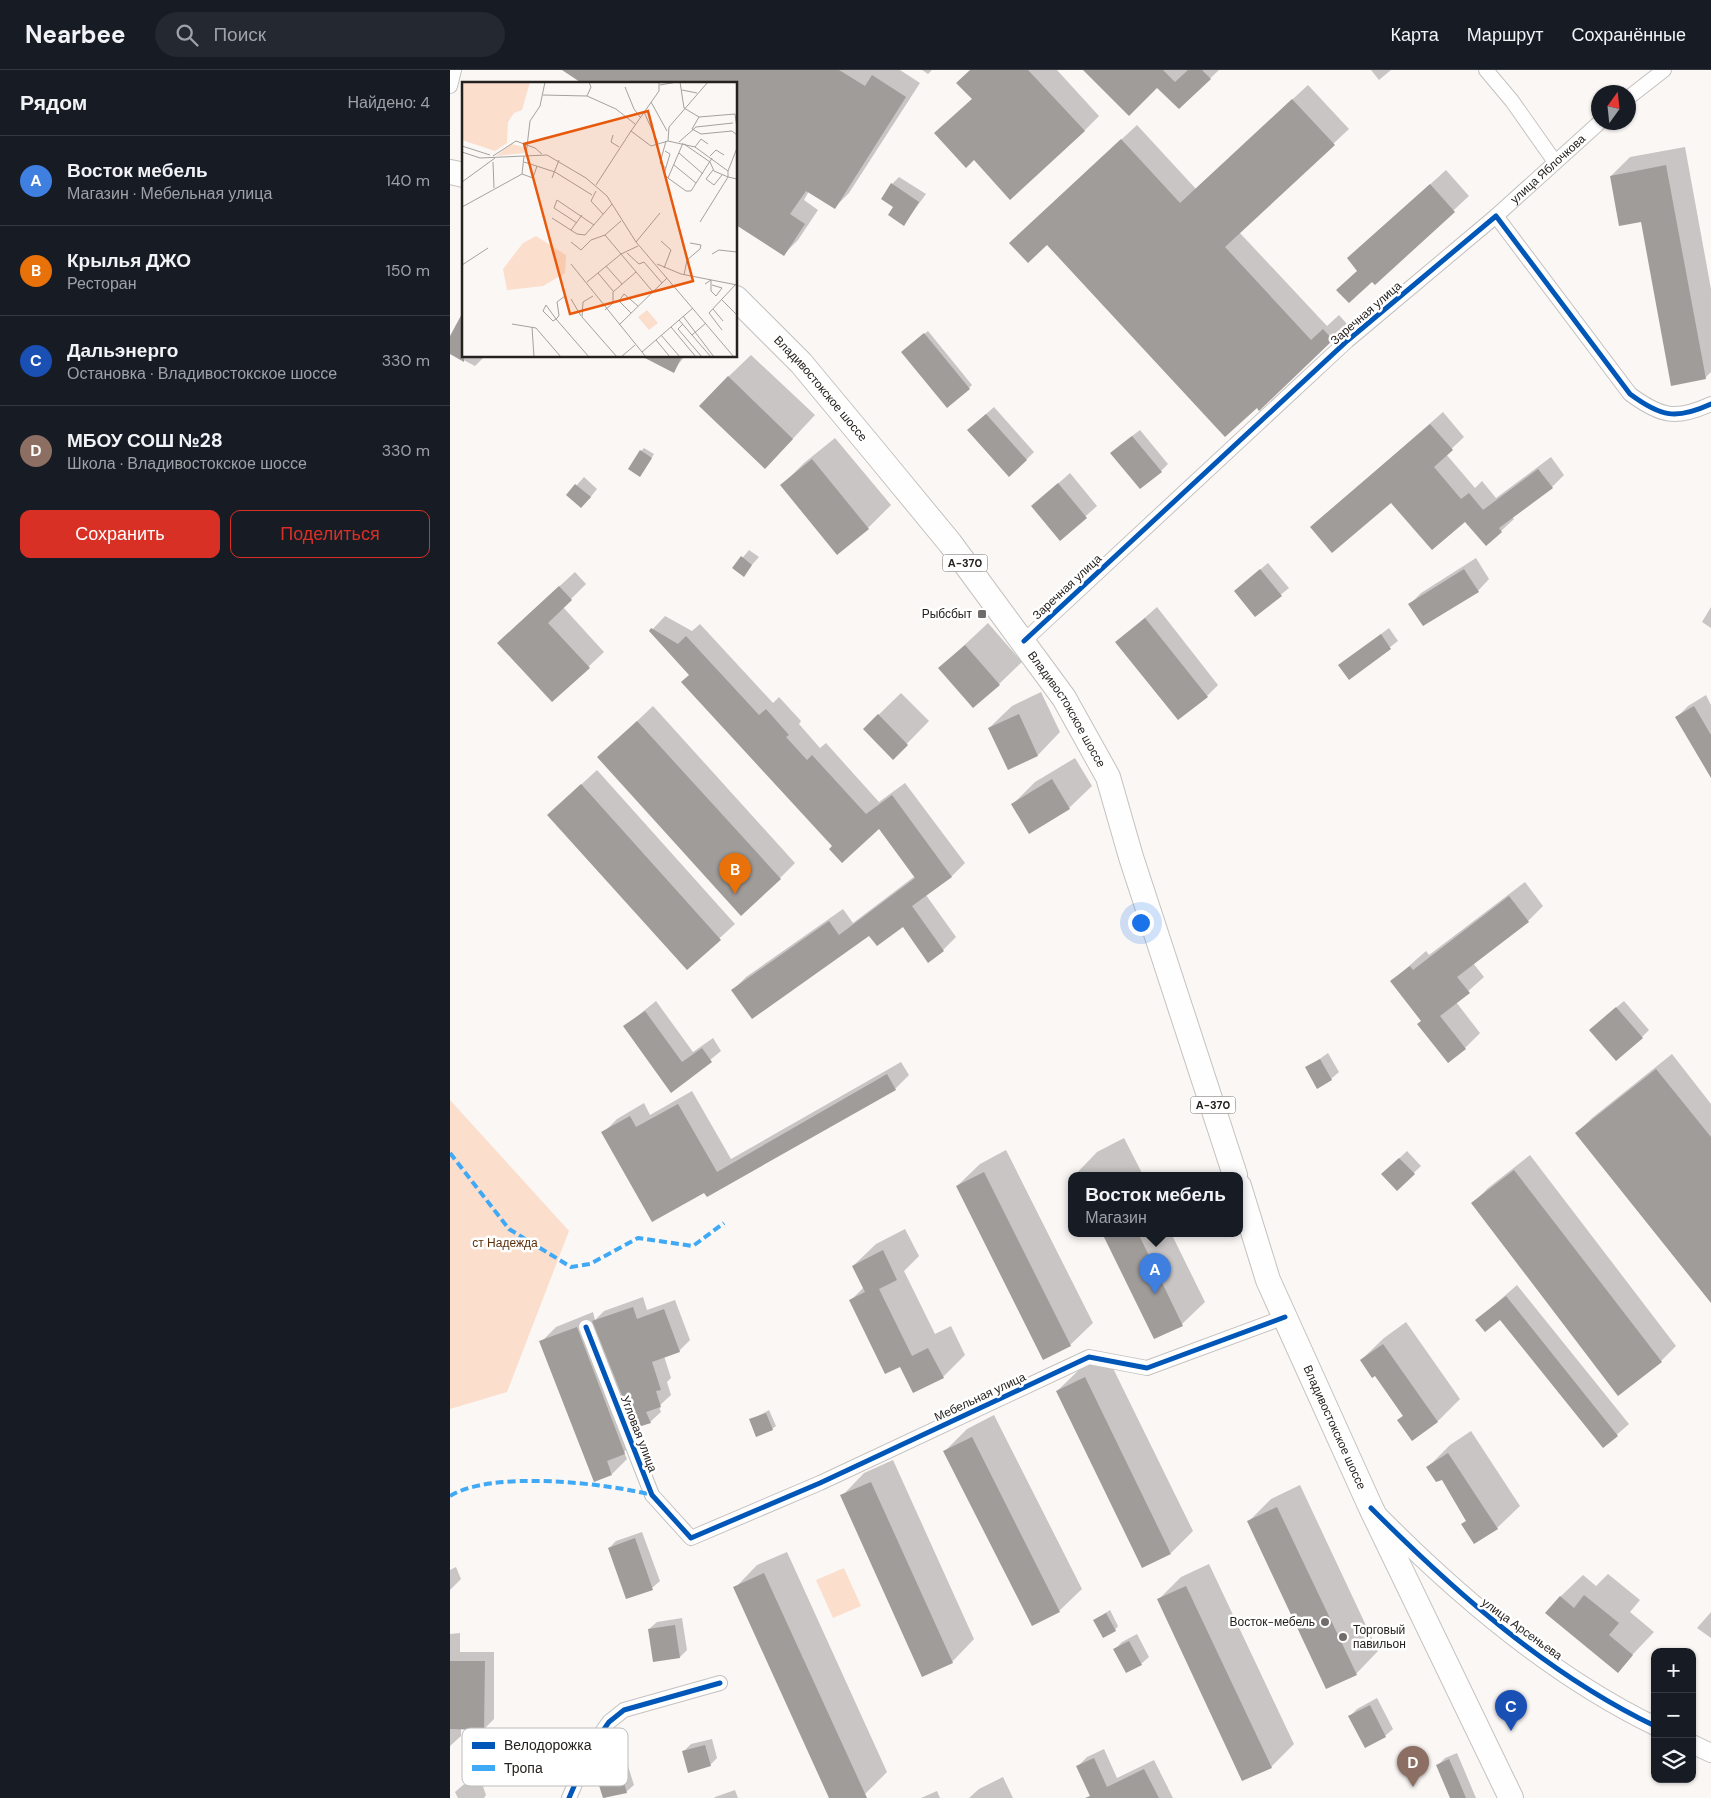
<!DOCTYPE html>
<html lang="ru">
<head>
<meta charset="utf-8">
<style>
  body { margin:0; font-family:"DM Sans",sans-serif; background:#242831; color:#f1f3f6 }
  .controls { position:absolute; right:15px; bottom:15px; display:grid; overflow:hidden; border-radius:10px; box-shadow:0 1px 4px #0004 }
  .controls button { width:45px; height:45px; display:grid; place-items:center; padding:0; border:0; border-bottom:1px solid #363941; background:#171b24; color:#f1f3f6; font:25px sans-serif }
  .compass { position:absolute; left:1141px; top:15px; width:45px; height:45px; border-radius:50%; background:#171b24; box-shadow:0 1px 4px #0004; rotate:15deg }
  .you { position:absolute; left:690px; top:852px; width:18px; height:18px; margin:-12px; border:4px solid #fff; border-radius:50%; background:#1a73e8; box-shadow:0 0 0 8px #1a73e833 }
  .badge { display:grid; place-items:center; width:32px; height:32px; border-radius:50%; background:#d93025; color:#fff; font-size:16px; font-weight:700 }
  .pin { position:absolute; translate:-50% -41px; filter:drop-shadow(0 1px 2px #0008) }
  .pin::after { content:''; position:absolute; top:26px; width:18px; height:15px; background:inherit; clip-path:polygon(0 0,100% 0,50% 100%) }
  .popup { position:absolute; left:618px; top:1102px; width:175px; height:65px; box-sizing:border-box; display:grid; place-content:center; border-radius:10px; background:#171b24; filter:drop-shadow(0 1px 4px #0005); font-size:16px; white-space:nowrap; color:#9ea1a6 }
  .popup b { font-size:19px; color:#f1f3f6 }
  .popup::after { content:''; position:absolute; left:50%; top:100%; margin-left:-10px; border:10px solid transparent; border-top-color:#171b24 }
  .list { margin:0; padding:0; list-style:none }
  h2 { display:flex; justify-content:space-between; align-items:center; height:65px; margin:0; padding:0 20px; font-size:21px }
  h2 small { font-size:16px; font-weight:400; color:#9ea1a6 }
  .list li { display:grid; grid-template-columns:32px 1fr auto; gap:15px; align-items:center; box-sizing:border-box; height:90px; padding:0 20px; border-top:1px solid #363941 }
  .list b { display:block; font-size:19px; white-space:nowrap }
  .list p { margin:0; font-size:16px; white-space:nowrap; color:#9ea1a6 }
  .list em { font-size:16px; font-style:normal; color:#9ea1a6 }
  .actions { display:flex; gap:10px; padding:15px 20px }
  .actions a { flex:1; padding:11px 0; border:1px solid #d93025; border-radius:10px; text-align:center; font-size:18px; color:#d93025 }
  .actions .main { background:#d93025; color:#fff }
  .icon { flex:none; width:28px; height:28px; fill:none; stroke:currentColor; stroke-width:2; stroke-linecap:round; stroke-linejoin:round }
  .map { position:relative; flex:none; width:1261px; height:1728px; overflow:hidden }
  header { display:flex; align-items:center; gap:30px; box-sizing:border-box; height:70px; padding:0 25px; background:#171b24; border-bottom:1px solid #363941 }
  header strong { font-size:24px }
  nav { display:flex; gap:28px; margin-inline-start:auto; font-size:18px }
  .search { width:350px; height:45px; background:#242831; display:flex; align-items:center; gap:12px; box-sizing:border-box; padding:0 18px; border-radius:28px; color:#9ea1a6; font-size:19px }
  main { display:flex }
  aside { flex:1; background:#171b24 }
  .map>svg:first-child { display:block }
</style>
</head>
<body>
<header>
<strong>Nearbee</strong>
<div class="search"><svg class="icon" aria-label="search" viewBox="0 0 24 24"><circle cx="10" cy="10" r="6"/><path d="M15 15l6 6"/></svg>Поиск</div>
<nav><a>Карта</a><a>Маршрут</a><a>Сохранённые</a></nav>
</header>
<main>
<aside>
<h2>Рядом<small>Найдено: 4</small></h2>
<ul class="list">
<li><span class="badge" style="background:#3f7fe0">A</span><div><b>Восток мебель</b><p>Магазин · Мебельная улица</p></div><em>140 m</em></li>
<li><span class="badge" style="background:#e8710a">B</span><div><b>Крылья ДЖО</b><p>Ресторан</p></div><em>150 m</em></li>
<li><span class="badge" style="background:#1a4fb4">C</span><div><b>Дальэнерго</b><p>Остановка · Владивостокское шоссе</p></div><em>330 m</em></li>
<li><span class="badge" style="background:#8d6e63">D</span><div><b>МБОУ СОШ №28</b><p>Школа · Владивостокское шоссе</p></div><em>330 m</em></li>
</ul>
<div class="actions"><a class="main">Сохранить</a><a>Поделиться</a></div>
</aside>
<div class="map">
<svg width="1261" height="1728" viewBox="0 0 1261 1728">
  <rect width="100%" height="100%" fill="#faf7f5"/>
  <path fill="#fbdecc" d="M0 1030 119 1161 57 1322 0 1339Z
    M394 1498 411 1536 383 1548 366 1510Z"/>
  <path fill="#0003" d="M115 0H450L470 13 399 123 385 137 359 121 354 130 368 140 348 170 334 184 286 14Z
    M472 0H482L478 4Z
    M521 0H607L649 46 634 61 524 88 486 63 523 28Z
    M634 0H769L729 38 707 16Z
    M921 0H941L929 10Z
    M858 15 899 59 789 162 877 256 889 245 897 254 852 296 597 174 576 158 687 55 746 119Z
    M1235 77 1261 219V302L1255 308 1192 150 1161 106 1180 87Z
    M996 100 1019 126 925 213 908 200 899 188Z
    M449 107 476 124 454 154 442 114Z
    M478 261 522 315 519 318 456 279Z
    M0 268 14 286H35L25 296 0 283Z
    M301 285 365 345 337 375 278 307Z
    M194 286H235L223 301Z
    M544 337 584 382 576 390 526 353Z
    M993 342 1014 367 996 384 1025 418 1032 411 1046 428 1101 387 1114 405 1102 417 1062 447 1064 449 1051 461 941 431 862 457Z
    M690 360 718 394 711 401 669 376Z
    M385 368 441 435 418 458 387 483 332 415 354 393Z
    M194 378 204 384 193 402 191 381Z
    M620 403 647 436 610 469 583 436Z
    M134 407 147 419 139 429 118 425Z
    M299 480 309 487 293 505 284 498Z
    M1026 488 1039 509 1028 521 960 534 971 523Z
    M818 493 839 518 806 545 785 521Z
    M125 502 136 514 113 537 154 582 103 630 64 558Z
    M707 537 768 615 757 626 667 572Z
    M1261 537V558L1252 552Z
    M215 546 242 561 250 554 323 633 329 627 351 651 349 654 370 678 376 673 429 732 455 713 515 793 502 806 476 825 506 867 493 880 453 855 419 864 283 920 296 907 393 839 403 853 465 806 429 757 383 776 240 604 201 561Z
    M538 553 572 592 549 614 490 598Z
    M939 558 948 571 899 609 890 595Z
    M591 622 610 662 588 685 558 698 539 658 562 636Z
    M451 623 479 651 443 688 414 659Z
    M1256 625 1261 635V706L1227 647 1238 636Z
    M203 636 345 793 330 808 149 687Z
    M625 688 642 716 619 738 579 762 562 735 585 712Z
    M147 700 285 854 237 898 98 745Z
    M1075 812 1093 836 1078 851 1023 893 1034 907 1006 932 1030 963 1015 978 972 950 942 911 976 881 979 885Z
    M206 931 243 982 263 968 271 981 222 1021 175 956Z
    M1174 931 1199 960 1192 967 1148 953Z
    M878 983 889 1002 881 1009 857 998Z
    M1222 984 1261 1034V1231L1127 1063 1142 1048Z
    M451 992 459 1005 445 1019 257 1126 255 1121 153 1063 167 1049 194 1033 200 1045 242 1021 281 1089Z
    M674 1068 693 1105H625L647 1082Z
    M556 1080 643 1253 620 1275 507 1116 530 1094Z
    M957 1081 971 1096 947 1119 940 1097Z
    M1080 1085 1226 1276 1211 1291 1023 1133 1038 1118Z
    M455 1159 469 1186 454 1201 485 1264 501 1256 515 1285 493 1307 451 1295 400 1231 414 1217 403 1196 426 1174Z
    M653 1163H721L755 1232 732 1254 705 1268Z
    M1067 1215 1179 1354 1154 1376 1050 1248 1027 1250Z
    M193 1227 197 1240 225 1230 240 1270 229 1281 214 1286 221 1308 217 1312 221 1325 209 1336 211 1342 200 1352 185 1357 189 1367 174 1382 177 1389 162 1404 91 1272 106 1257 143 1242 145 1250 154 1241Z
    M956 1252 1010 1329 988 1351 962 1369 949 1350 954 1345 925 1305 911 1290 934 1268Z
    M657 1286 743 1461 721 1483 607 1321 630 1299Z
    M319 1340 326 1356 322 1359 301 1350Z
    M544 1345 632 1519 609 1541 495 1381 517 1359Z
    M1021 1361 1070 1436 1047 1458 1025 1472 1017 1450 992 1408 978 1397 1000 1375Z
    M443 1390 524 1569 502 1592 392 1426 414 1403Z
    M850 1415 928 1581 906 1604 798 1452 821 1429Z
    M192 1462 210 1511 202 1518 159 1478 166 1471Z
    M337 1482 437 1702 415 1724 407 1728H381L285 1518 307 1495Z
    M759 1494 844 1674 821 1697 708 1530 731 1507Z
    M6 1497 11 1509 0 1520V1500Z
    M1158 1504 1190 1530 1180 1542 1204 1562 1167 1601 1110 1527 1133 1505 1146 1516Z
    M660 1540 668 1556 665 1560 645 1550Z
    M1261 1542V1568L1247 1558Z
    M232 1548 237 1580 230 1587 199 1559 207 1552Z
    M10 1563V1582H44V1649L34 1659 11 1658V1666L0 1676V1564Z
    M687 1564 699 1587 691 1594 665 1579 672 1572Z
    M927 1628 943 1659 935 1666 900 1646 907 1639Z
    M262 1669 267 1688 260 1695 233 1682 241 1674Z
    M654 1679 667 1708 704 1690 723 1728H642L627 1697 637 1687Z
    M1007 1683 1026 1728H1002L988 1695 995 1688Z
    M176 1690 184 1715 176 1722 154 1728 147 1704 154 1696Z
    M553 1707 563 1728H519L529 1719Z
    M30 1708 36 1725 34 1728H8L5 1722 13 1715Z
    M285 1720 288 1728H264L265 1727Z
    M487 1721 490 1728H471Z"/>
  <path fill="#9f9c9a" d="M112 0H389L415 16 422 5 456 27 385 139 356 121 340 144 355 154 334 186 286 155V14H133Z
    M520 0H578L635 61 560 130 524 90 516 98 484 63 522 29 506 13Z
    M633 0H713L725 12 738 0H752L761 9 729 39 707 18 679 46Z
    M842 29 885 75 775 177 861 270 873 259 883 270 809 341 807 338 775 367 597 175 578 193 559 173 671 69 730 133Z
    M1216 95 1256 309 1221 316 1191 152 1169 156 1160 106Z
    M441 113 469 132 454 156 438 145 443 137 431 129Z
    M980 114 1005 142 925 215 922 212 899 233 886 220 907 201 897 188Z
    M14 240V292L0 284V266Z
    M474 263 520 319 497 338 451 282Z
    M191 286H232L224 303Z
    M278 306 343 369 315 399 249 336Z
    M536 344 577 390 559 407 517 360Z
    M980 354 1003 380 984 397 1011 429 1019 423 1033 440 1088 399 1103 418 1049 458 1052 462 1036 476 1015 452 982 480 941 433 882 483 860 457Z
    M682 366 712 402 690 419 660 383Z
    M190 380 202 388 190 407 178 399Z
    M362 389 419 459 387 485 330 415Z
    M608 413 637 448 610 471 581 436Z
    M125 414 141 427 131 438 116 425Z
    M291 486 302 495 294 507 282 498Z
    M810 499 832 526 805 547 784 521Z
    M1014 499 1029 522 973 556 958 534Z
    M109 516 122 530 98 553 140 598 102 632 47 573Z
    M695 548 758 627 728 650 665 572Z
    M201 558 228 574 236 566 309 645 316 639 339 665 336 667 357 690 362 685 416 744 442 725 502 807 462 836 494 881 478 893 453 857 427 876 419 866 302 949 281 920 379 851 389 865 465 808 429 759 392 793 379 779 382 776 231 612 239 605 199 561Z
    M931 564 941 579 899 610 888 595Z
    M515 575 550 615 523 638 488 598Z
    M1244 636 1261 665V708L1225 647Z
    M428 644 458 675 443 690 413 659Z
    M569 644 588 686 558 700 538 658Z
    M187 651 331 809 291 846 147 687Z
    M602 709 620 739 579 764 561 734Z
    M131 714 271 870 237 900 97 745Z
    M1059 826 1079 852 1007 907 1020 923 990 946 1016 979 998 993 967 954 971 951 940 911 960 896 963 900Z
    M1166 937 1193 968 1166 991 1139 960Z
    M195 941 232 992 252 978 262 992 221 1023 173 956Z
    M870 989 882 1010 867 1019 855 997Z
    M1206 999 1261 1067V1233L1125 1063Z
    M437 1004 446 1020 257 1127 254 1123 202 1152 151 1062 180 1046 186 1057 228 1034 267 1102Z
    M949 1088 965 1104 947 1121 931 1104Z
    M1064 1100 1212 1292 1168 1326 1021 1133Z
    M534 1102 621 1276 593 1290 506 1116Z
    M652 1163H688L733 1256 704 1269Z
    M433 1180 447 1210 429 1219 462 1286 478 1278 494 1308 463 1323 450 1297 435 1304 399 1230 415 1222 402 1196Z
    M1056 1226 1168 1366 1153 1378 1050 1250 1035 1262 1025 1250Z
    M183 1237 187 1249 214 1239 230 1282 202 1292 211 1320 206 1321 211 1337 196 1342 201 1353 185 1358 142 1251Z
    M127 1257 175 1384 157 1391 162 1405 144 1412 89 1271Z
    M933 1274 988 1352 962 1371 947 1350 953 1346 925 1306 922 1308 910 1290Z
    M635 1307 721 1484 692 1498 606 1321Z
    M316 1343 323 1360 306 1367 299 1349Z
    M522 1367 610 1542 582 1556 493 1381Z
    M998 1383 1048 1459 1024 1474 1011 1454 1016 1451 992 1410 986 1412 976 1397Z
    M421 1412 503 1593 472 1607 390 1425Z
    M827 1437 907 1605 876 1619 797 1451Z
    M185 1468 203 1520 176 1529 158 1478Z
    M314 1503 417 1728H379L283 1517Z
    M736 1516 822 1698 792 1711 707 1529Z
    M1134 1525 1169 1553 1159 1565 1183 1585 1168 1603 1095 1543 1110 1526 1124 1538Z
    M656 1543 666 1561 653 1568 643 1550Z
    M225 1555 230 1588 203 1592 198 1559Z
    M679 1571 692 1595 676 1603 663 1579Z
    M0 1591H35L34 1660 0 1659Z
    M920 1635 936 1667 915 1678 898 1646Z
    M255 1675 261 1696 238 1703 232 1681Z
    M644 1688 657 1717 694 1699 709 1728H635L640 1726 626 1696Z
    M999 1689 1008 1709 1016 1728H1000L986 1695Z
    M169 1696 177 1723 153 1728 145 1703Z"/>
  <g fill="none" stroke-linecap="round" stroke-linejoin="round">
    <g stroke="#c5c1bf" stroke-width="16">
      <g id="minor">
        <path d="M1036 0 1062 31 1105 92"/>
        <path d="M0 16 4 0"/>
        <path d="M1178 28 1214 0"/>
        <path id="s1" d="M1046 146 1150 52"/>
        <path d="M574 571 897 271 1046 146 1180 324C1211 347 1226 350 1261 334"/>
        <path d="M136 1257 202 1425 241 1468 370 1413 639 1287 697 1298 835 1247"/>
        <path d="M119 1728 140 1679 159 1652 174 1640 270 1613"/>
      </g>
    </g>
    <g stroke="#c5c1bf" stroke-width="20">
      <path id="tertiary" d="M930 1447C1010 1528 1102 1606 1205 1656
        M1242 1674 1261 1683"/>
    </g>
    <g stroke="#c5c1bf" stroke-width="26">
      <g id="trunk">
        <path d="M0 102 14 105"/>
        <path id="s2" d="M286 228 351 293 425 382 500 473 614 628 658 707 681 787 785 1105"/>
        <path id="s3" d="M789 1116 818 1210 921 1438 1061 1728"/>
      </g>
    </g>
    <use href="#minor" stroke="#fefefe" stroke-width="14"/>
    <use href="#tertiary" stroke="#fefefe" stroke-width="18"/>
    <use href="#trunk" stroke="#fefefe" stroke-width="24"/>
    <path stroke="#3fa9f5" stroke-width="4" stroke-dasharray="8 4" stroke-linecap="butt" d="M0 1083 59 1159 121 1197 140 1194 188 1168 243 1176 274 1153
      M0 1426C42 1400 155 1413 202 1425"/>
    <g stroke="#fff" stroke-width="8">
      <path id="cycleway" d="M574 571 897 271 1046 146 1180 324C1211 347 1226 350 1261 334
        M136 1257 202 1425 241 1468 370 1413 639 1287 697 1298 835 1247
        M921 1438C1005 1522 1097 1604 1205 1656
        M119 1728 140 1679 159 1652 174 1640 270 1613"/>
    </g>
    <use href="#cycleway" stroke="#0057b8" stroke-width="5"/>
  </g>
  <g fill="#706c69" stroke="#fff" stroke-width="2">
    <rect x="527" y="539" width="10" height="10" rx="2.5"/>
    <circle cx="875" cy="1552" r="5"/>
    <circle cx="893" cy="1567" r="5"/>
  </g>
  <g text-anchor="middle" stroke-width="5" stroke-linejoin="round" paint-order="stroke">
    <g fill="#fff" stroke="#666462" stroke-width="1">
      <rect x="492.5" y="484.5" width="45" height="17" rx="4"/>
      <rect x="740.5" y="1026.5" width="45" height="17" rx="4"/>
    </g>
    <g font-size="11" font-weight="bold" fill="#25211e">
      <text x="515" y="497">А-370</text>
      <text x="763" y="1039">А-370</text>
    </g>
    <g font-size="12" fill="#25211e" stroke="#fff">
      <text dy="4" stroke="none"><textPath href="#s1" startOffset="70">улица Яблочкова</textPath></text>
      <text transform="translate(916 243) rotate(-41)" y="4">Заречная улица</text>
      <text dy="4" stroke="none"><textPath href="#s2" startOffset="124">Владивостокское шоссе</textPath></text>
      <text transform="translate(617 517) rotate(-43)" y="4">Заречная улица</text>
      <text dy="4" stroke="none"><textPath href="#s2" startOffset="529">Владивостокское шоссе</textPath></text>
      <text transform="translate(530 1327) rotate(-25)" y="4">Мебельная улица</text>
      <text dy="4" stroke="none"><textPath href="#s3" startOffset="260">Владивостокское шоссе</textPath></text>
      <text transform="translate(189 1364) rotate(69)" y="4">Угловая улица</text>
      <text transform="translate(1072 1559) rotate(36)" y="4">улица Арсеньева</text>
    </g>
    <g font-size="12" fill="#25211e" stroke="#fff" text-anchor="end">
      <text x="522" y="548">Рыбсбыт</text>
      <text x="865" y="1556">Восток-мебель</text>
      <text x="903" y="1564" text-anchor="start">Торговый<tspan x="903" dy="14">павильон</tspan></text>
    </g>
    <g font-size="12" fill="#5b300b" stroke="#fff">
      <text x="55" y="1177">ст Надежда</text>
    </g>
  </g>
  <g transform="translate(12 12)">
    <rect width="275" height="275" fill="#faf7f5"/>
    <path d="M0 0H68L60 28 52 31 46 40 45 61 33 69 0 58ZM49 62 62 65 63 71 34 74ZM74 154 104 173 103 191 81 204 45 208 41 187 61 161ZM185 228 196 241 187 248 176 235Z" fill="#fbdecc"/>
    <path fill="none" stroke="#a5a19f" stroke-width="1" d="M218 0 222 26 237 35M198 3 215 0M163 5 172 27 178 35M220 8 235 11M81 13 125 14M125 14 154 27 173 42M125 14 129 5 127 0M189 20 205 49M182 30 196 61M230 47 237 35 273 32 275 46M230 47 239 52 270 49 275 53M169 49 197 9V0M151 53 149 60 157 65M204 59 198 81 204 86M206 59 207 45 246 0M217 60 234 45 271 41M221 61 206 96 224 109H229L250 76M222 62 248 80 252 89 266 95 238 140M0 64 28 73M233 65 239 57 246 62M203 69 208 72 202 92 206 96M0 70 18 76 85 73 124 96 145 114 174 160 272 275M217 71 241 92M64 73 68 39 78 24 83 0M31 74 54 59 73 66 80 72M248 74 254 68 262 73M31 80 32 106M62 80 93 90 130 113M212 83 234 101M251 88 244 97 252 103 260 93M266 89 275 66M60 92 62 74M90 96 97 78M0 100 33 76M134 103 169 49 189 64 206 59 233 65 266 89V95L275 97M134 109 129 119 141 132M0 125 60 92 71 96 75 84M90 136 115 152 123 153 150 122M115 141 92 126 95 118 132 143M109 148 120 133M143 153 191 210M199 159 209 168 202 186M109 160 119 168 129 158 143 153 159 139M174 160 198 131M165 171 177 182 182 180 200 201M250 172 257 168 275 170M109 182 184 275M195 182 219 192 275 203M0 183 26 166M144 184 160 202M136 191 151 209M222 193 225 178 238 167 239 163 228 161M125 200 159 172 176 164M243 202 249 198V209L254 214 260 206 250 203M103 214 95 220 97 233 96 235 94 237 91 239 81 229 84 223 94 237 127 275M131 214 121 220 120 235 155 275M109 217 119 234M260 218 274 232M251 227 261 239M143 228 151 221V210L174 190M169 231 157 219 162 212 176 224M221 234 252 275M217 238 249 275M50 242 74 246 99 275M221 242 216 247 240 275M157 243 205 196M70 245 72 275M209 245 234 275M260 248 247 231 274 202M199 253 218 275M230 253 244 241M194 258 208 275M180 270 231 226M159 275 173 263"/>
    <path fill="#e8590c" fill-opacity="0.15" stroke="#e8590c" stroke-width="2.5" d="M186 29 231 199 108 232 62 62Z"/>
    <rect width="275" height="275" fill="none" stroke="#25211e" stroke-width="2.5"/>
  </g>
  <rect x="12" y="1658" width="166" height="58" rx="8" fill="#fff" stroke="#bebcbc" stroke-width="1"/>
  <rect x="22" y="1672" width="23" height="7" fill="#0057b8"/>
  <rect x="22" y="1695" width="23" height="6" fill="#3fa9f5"/>
  <g font-size="14" fill="#25211e">
    <text x="54" y="1680">Велодорожка</text>
    <text x="54" y="1703">Тропа</text>
  </g>
</svg>
<div class="controls">
<button>+</button>
<button>−</button>
<button><svg class="icon" aria-label="layers" viewBox="0 0 24 24"><path d="M12 4l9 5-9 5-9-5zM3 14l9 5 9-5"/></svg></button>
</div>
<svg class="compass" viewBox="-18 -18 36 36"><path d="M0-13l5 13h-10z" fill="#e53935"/><path d="M0 13l5-13h-10z" fill="#9ea1a6"/></svg>
<div class="you"></div>
<div class="pin badge" style="left:705px;top:1224px;background:#3f7fe0">A</div>
<div class="popup"><b>Восток мебель</b>Магазин</div>
<div class="pin badge" style="left:285px;top:824px;background:#e8710a">B</div>
<div class="pin badge" style="left:1061px;top:1661px;background:#1a4fb4">C</div>
<div class="pin badge" style="left:963px;top:1717px;background:#8d6e63">D</div>
</div>
</main>
</body>
</html>
